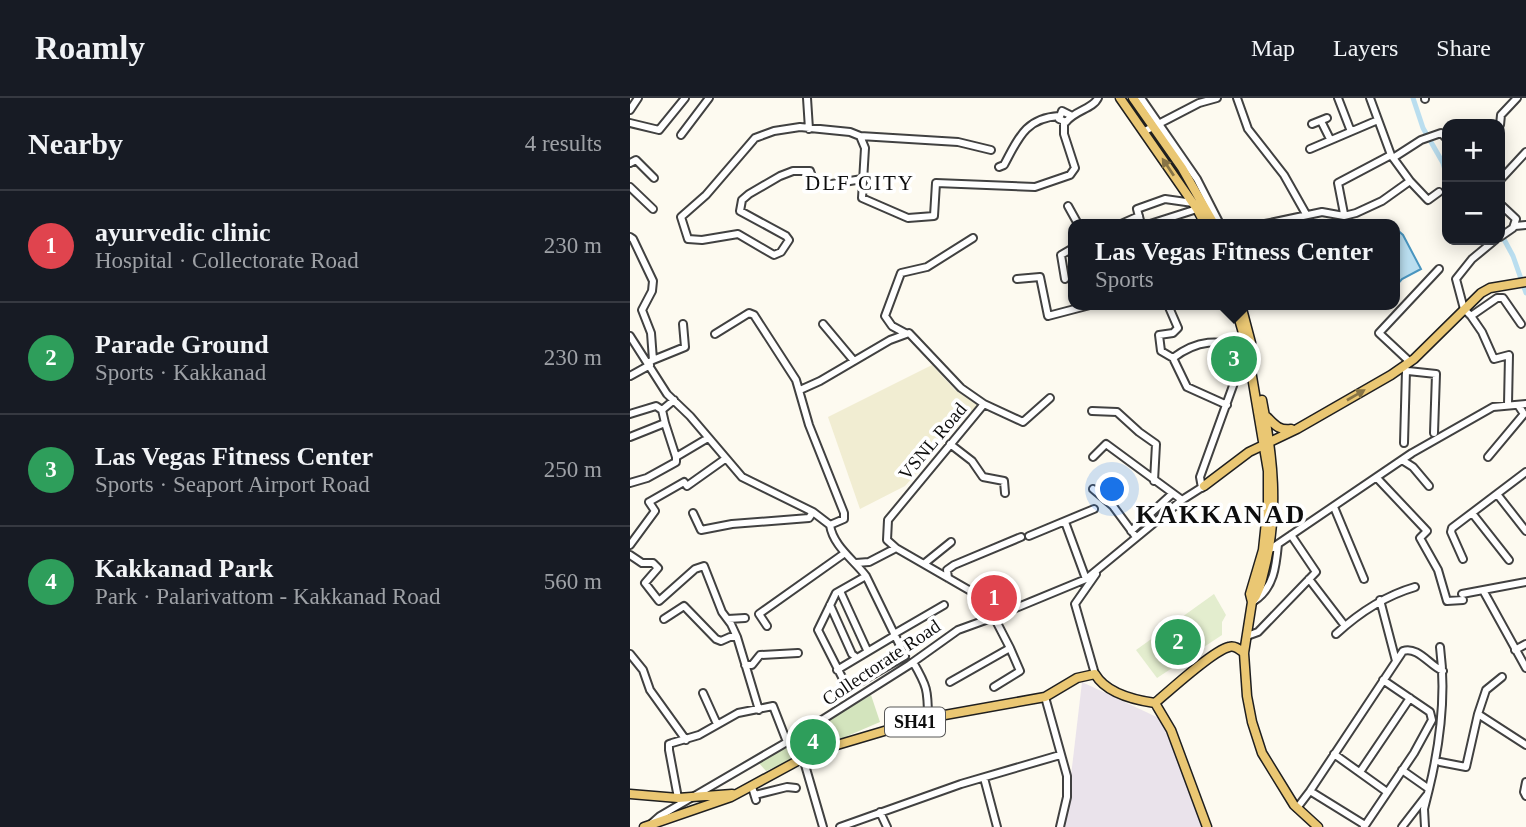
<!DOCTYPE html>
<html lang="en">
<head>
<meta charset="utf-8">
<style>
  body { margin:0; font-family:Georgia,serif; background:#20242c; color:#f1f3f6 }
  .controls { position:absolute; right:21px; top:21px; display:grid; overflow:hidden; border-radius:14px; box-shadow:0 4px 18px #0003 }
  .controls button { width:63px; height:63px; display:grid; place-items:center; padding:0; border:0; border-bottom:2px solid #363941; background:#171b24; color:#f1f3f6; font:35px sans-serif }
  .you { position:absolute; left:483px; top:392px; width:24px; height:24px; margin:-18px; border:5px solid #fff; border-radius:50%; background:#1a73e8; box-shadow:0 0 0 10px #1a73e833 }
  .badge { display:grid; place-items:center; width:46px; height:46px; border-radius:50%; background:#1a73e8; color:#fff; font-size:23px; font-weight:700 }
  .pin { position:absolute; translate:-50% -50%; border:4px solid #fff; box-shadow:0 2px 7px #0006 }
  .popup { position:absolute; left:438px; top:121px; width:332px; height:91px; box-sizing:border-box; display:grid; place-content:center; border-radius:14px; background:#171b24; filter:drop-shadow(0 2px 5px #0005); font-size:23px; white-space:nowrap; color:#9ea1a6 }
  .popup b { font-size:26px; color:#f1f3f6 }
  .popup::after { content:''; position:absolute; left:50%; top:100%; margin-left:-14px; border:14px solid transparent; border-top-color:#171b24 }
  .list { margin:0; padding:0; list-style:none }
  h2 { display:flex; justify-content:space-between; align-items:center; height:91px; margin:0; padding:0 28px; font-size:30px }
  h2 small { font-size:23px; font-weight:400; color:#9ea1a6 }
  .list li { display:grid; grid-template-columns:46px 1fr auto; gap:21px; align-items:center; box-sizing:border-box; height:112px; padding:0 28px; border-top:2px solid #363941 }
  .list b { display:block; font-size:26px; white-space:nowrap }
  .list p { margin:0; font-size:23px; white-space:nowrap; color:#9ea1a6 }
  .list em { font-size:23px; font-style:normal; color:#9ea1a6 }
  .map { position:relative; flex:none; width:896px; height:729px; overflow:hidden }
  header { display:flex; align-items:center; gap:42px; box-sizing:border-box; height:98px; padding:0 35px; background:#171b24; border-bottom:2px solid #363941 }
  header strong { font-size:33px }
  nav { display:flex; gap:38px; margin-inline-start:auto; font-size:24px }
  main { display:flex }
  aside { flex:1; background:#171b24 }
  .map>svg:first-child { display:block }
</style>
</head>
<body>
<header>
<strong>Roamly</strong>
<nav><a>Map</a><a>Layers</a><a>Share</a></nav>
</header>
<main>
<aside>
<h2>Nearby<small>4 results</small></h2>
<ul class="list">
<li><span class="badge" style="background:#e0444e">1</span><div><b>ayurvedic clinic</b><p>Hospital · Collectorate Road</p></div><em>230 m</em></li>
<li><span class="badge" style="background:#2e9e5b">2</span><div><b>Parade Ground</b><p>Sports · Kakkanad</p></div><em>230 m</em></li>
<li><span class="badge" style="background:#2e9e5b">3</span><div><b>Las Vegas Fitness Center</b><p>Sports · Seaport Airport Road</p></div><em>250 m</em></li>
<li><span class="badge" style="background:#2e9e5b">4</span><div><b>Kakkanad Park</b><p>Park · Palarivattom - Kakkanad Road</p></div><em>560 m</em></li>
</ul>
</aside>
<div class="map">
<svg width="896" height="729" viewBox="0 0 896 729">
  <rect width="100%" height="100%" fill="#fdfaf0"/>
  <path fill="#eae3eb" d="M452 584 531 621 573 729H435Z"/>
  <path fill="#f1edd2" d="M302 267 325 292 347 307 275 388 230 411 198 319Z"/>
  <path fill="#d3e4bd" d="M241 597 250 624 136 673 128 664Z"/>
  <path fill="#e3edce" d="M584 496 596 517 592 524V537L527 580 506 552Z"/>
  <path fill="#badeef" stroke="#4995bf" stroke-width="2" d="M765 130 773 137 791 171 772 181 765 189Z"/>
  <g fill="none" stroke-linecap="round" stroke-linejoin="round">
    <path stroke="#badeef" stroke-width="5" d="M783 0 793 30 813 65 817 79
      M870 134 883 158 896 195"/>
    <g stroke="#414141" stroke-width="10">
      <path id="minor" d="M177 0 179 31
        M511 0 567 81 590 126
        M607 0 618 31 654 77 676 116
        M708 0 720 31 723 32
        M740 0 761 57 780 83 798 102 809 94
        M795 0V1
        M0 12 8 0
        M440 17 432 13 429 21 436 24C445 12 463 11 468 0
        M691 23 700 41
        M0 25 29 32 55 0
        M682 26 697 20
        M870 27 871 17 887 0
        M515 33 569 5 587 0
        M51 37 79 0
        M230 38 235 50 232 100 278 120 304 118 306 85 405 89 440 77 445 70 434 36V24
        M680 51 748 22
        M763 60 791 42 811 35 817 41
        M0 65 6 62 24 80
        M369 69 374 67C388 41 395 20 429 18
        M232 81 202 86 184 84 180 73H163L150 78 119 96 112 102 110 113 156 138 159 142 151 154 144 157 108 136 72 142 58 141 51 119 76 97 125 40 144 33 170 29 220 34 230 38 328 44 361 52
        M870 82 896 54
        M0 89 23 111
        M870 106 886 121 883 130 870 139
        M438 108 448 126
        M491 126 509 118
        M511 126 507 111 535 101 563 105
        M520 126 567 111
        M635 126 692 114 714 118 726 115 752 103 780 83
        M716 126 708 85 761 57
        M885 128 896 127
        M0 139 3 141 23 183 22 193 12 212 21 235 23 262 18 265
        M865 142 842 161 826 181 834 211 841 218 867 200H873L891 226
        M387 181 410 179 418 218 460 207
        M435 181 431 157 443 150
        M538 207 548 230 543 235 529 237 531 253 543 260 557 289 597 307
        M841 218 852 234 864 261 879 257 878 306
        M193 226 224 263
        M275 235 262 228 255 218 271 175 297 169 343 140
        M85 236 119 215 124 217 166 282 179 327 214 415V421L200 427
        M0 238 37 296 60 318 112 379 183 414 200 427C203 448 224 462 236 478L237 480 275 558 218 591 188 532 206 495 236 478
        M543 260C568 241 587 242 617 249L570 379 572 390
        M23 262 55 249 53 226
        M780 264 749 235 809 171
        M778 273 806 276 804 335
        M0 278 20 267
        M170 292 190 283 260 242 279 235 331 290 354 306 258 422 257 442 266 450
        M354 306 393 324 420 300
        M462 313 487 314 509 334 526 346 524 383
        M0 316 26 308 32 312
        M35 325 46 359
        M0 339 35 325 32 312 44 302
        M774 345 776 272
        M320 346 342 363 353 379 374 383 375 395
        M463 359 476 346 552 402
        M858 359 894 316 888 307
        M772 362 783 369 799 388
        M747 380 797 433 790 440 808 472 817 503 833 502
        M0 385 17 380 46 364V359L78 340
        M463 391 483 408 506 439
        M867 396 896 433
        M704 409 734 481
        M63 415 71 432 102 426 179 420 183 414
        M842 415 879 462
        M435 424 456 481
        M501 433 542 396
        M399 438 464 411
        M0 447 25 413 19 404 54 384 57 388 95 361
        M639 452 782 355 863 309 896 306
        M0 457 12 465H23L28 470 15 485 29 503 65 471 74 468 92 514 101 526 107 539
        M833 461 821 434 822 430 896 374
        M226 465 239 464 266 450 377 514
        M295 465 321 444
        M318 480 317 472 324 467 391 439
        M679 481 715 528
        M210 493 237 552
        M854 494 896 570
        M832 496 896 484
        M750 502 766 563
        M624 503C644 490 646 468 648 446
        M200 507 222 556 227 560
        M34 521 54 508 86 541 91 543 100 539H107L129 612
        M98 521 115 520
        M137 528 129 516 215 455
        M264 536 314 507
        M706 536C730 514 754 498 785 489
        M617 538 628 534 686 474 661 437
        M885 552 896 546
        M0 556 13 572 20 592 56 642
        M283 564C297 588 298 592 298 620
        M115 567H122L130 557 168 555
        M207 572 264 538
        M465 576 445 506 466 476
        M872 579 856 592 848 616 896 647
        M320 584 380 550 364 519
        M364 589 390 573 380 550
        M73 595 87 626
        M415 599 437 678V699L430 729
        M704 656 757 694
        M173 660 193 729
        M810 664 836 669 848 616
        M772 672 799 691 794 711 795 729
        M730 674 780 600
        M354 680 367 729
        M896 684 894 694 896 698
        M122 689 126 702
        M799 691C810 646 816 595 810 549
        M680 693 735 727
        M125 697 157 689 166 690
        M48 700 39 652V646L42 645 69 637 108 615 143 608 157 644
        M667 710 680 693 773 553C788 548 800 568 813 573
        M250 714 257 729
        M22 725 30 718 157 644 279 567 328 532 364 519 456 481 552 402 574 388
        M210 729 331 686 430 657
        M734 729 784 655 802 622 800 614 753 582
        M772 729 796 698"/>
    </g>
    <g stroke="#1f1f1f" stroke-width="11">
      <path id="major" d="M490 0 567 111 575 126
        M503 0 552 70 584 126
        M605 207 617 249 638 373V405L633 452 620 496 622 504 614 555 617 598 622 624 632 655 664 707 688 729
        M611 207 621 245
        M637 319C644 326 649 333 661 331
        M574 388 619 354 667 331 761 277 784 261 851 195 860 190 896 184
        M622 504C630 494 632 481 635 469 649 412 643 359 632 302
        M525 605C539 593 584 552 599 549 605 547 610 552 614 555
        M0 696 48 700 102 696
        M14 729 101 699 173 660 207 647 298 620 415 599 447 580 465 576C476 595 504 602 525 605L541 632 577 729"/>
    </g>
    <use href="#minor" stroke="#fff" stroke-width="6"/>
    <use href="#major" stroke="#eac773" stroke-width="8"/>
  </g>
  <defs><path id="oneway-solid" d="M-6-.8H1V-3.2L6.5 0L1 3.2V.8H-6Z" transform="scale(1.75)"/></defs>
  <g fill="#877446">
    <use href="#oneway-solid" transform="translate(538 69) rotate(-124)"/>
    <use href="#oneway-solid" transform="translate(726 297) rotate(-30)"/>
  </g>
  <g text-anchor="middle" stroke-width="7" stroke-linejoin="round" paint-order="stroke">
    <rect fill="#fff" stroke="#565656" stroke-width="2" x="255" y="609.5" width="60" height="29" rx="5"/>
    <g font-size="18" font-weight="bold" fill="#0e0e0e">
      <text x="285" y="630">SH41</text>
    </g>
    <g font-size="19" fill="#0e0e0e" stroke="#fff">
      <text transform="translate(302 343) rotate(-50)" y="7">VSNL Road</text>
      <text transform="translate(251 564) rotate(-34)" y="7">Collectorate Road</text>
    </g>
    <g font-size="21" letter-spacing="2" fill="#0e0e0e" stroke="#fff">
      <text x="230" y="92">DLF CITY</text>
    </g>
    <g font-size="26" font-weight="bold" letter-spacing="2" fill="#0e0e0e" stroke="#fff">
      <text x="591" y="425">KAKKANAD</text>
    </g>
  </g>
</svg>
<div class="controls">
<button>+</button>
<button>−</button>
</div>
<div class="you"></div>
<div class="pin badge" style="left:364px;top:500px;background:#e0444e">1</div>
<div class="pin badge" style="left:548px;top:544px;background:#2e9e5b">2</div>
<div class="pin badge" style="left:604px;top:261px;background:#2e9e5b">3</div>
<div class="popup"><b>Las Vegas Fitness Center</b>Sports</div>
<div class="pin badge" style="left:183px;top:644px;background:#2e9e5b">4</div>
</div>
</main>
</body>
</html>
